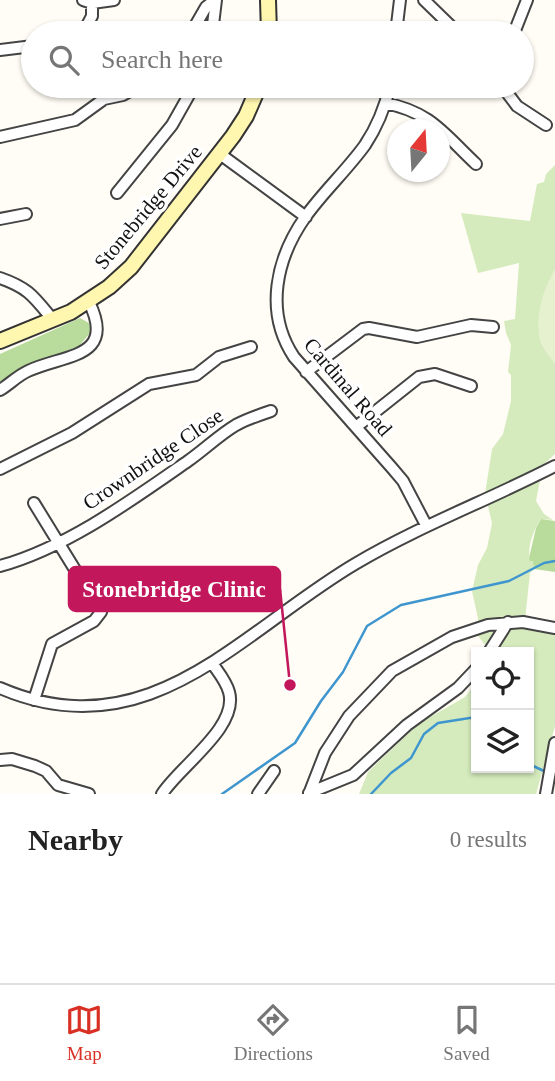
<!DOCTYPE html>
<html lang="en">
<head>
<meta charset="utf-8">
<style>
  body { margin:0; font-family:Georgia,serif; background:#f6f6f6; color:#222 }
  .controls { position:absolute; right:21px; bottom:21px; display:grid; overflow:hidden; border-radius:0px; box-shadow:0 2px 5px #0004 }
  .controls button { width:63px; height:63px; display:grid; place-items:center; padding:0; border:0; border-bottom:2px solid #e0e0e0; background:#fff; color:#222; font:35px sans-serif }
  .compass { position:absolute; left:387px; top:119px; width:63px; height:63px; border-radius:50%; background:#fff; box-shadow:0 2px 5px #0004; rotate:18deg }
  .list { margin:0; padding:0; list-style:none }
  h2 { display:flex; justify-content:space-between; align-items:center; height:91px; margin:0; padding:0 28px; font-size:30px }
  h2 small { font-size:23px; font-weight:400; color:#767676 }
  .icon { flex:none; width:38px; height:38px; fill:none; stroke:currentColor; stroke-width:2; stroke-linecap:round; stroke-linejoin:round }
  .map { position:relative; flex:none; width:555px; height:794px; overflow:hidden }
  .search { position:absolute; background:#fff; box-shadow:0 2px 5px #0004; left:21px; right:21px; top:21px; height:77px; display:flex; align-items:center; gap:18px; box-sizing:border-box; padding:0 24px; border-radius:38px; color:#767676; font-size:26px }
  .sheet { height:189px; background:#fff }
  nav { display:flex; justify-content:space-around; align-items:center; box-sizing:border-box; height:98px; border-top:2px solid #e0e0e0; background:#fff; font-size:19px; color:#767676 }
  nav a { display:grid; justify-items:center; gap:4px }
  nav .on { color:#d93025 }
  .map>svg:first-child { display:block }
</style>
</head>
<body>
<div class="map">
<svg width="555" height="794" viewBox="0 0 555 794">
  <rect width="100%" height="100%" fill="#fffdf5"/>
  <path fill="#d5ebbd" d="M555 165V454L543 465 536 501 544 514 553 520 541 519C533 531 527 547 530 561H534V569L530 573 525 620 479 623 472 591 478 565 487 548 492 523 485 494 492 449 503 434 511 401V375L508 372 511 345 506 333 504 321 515 319 519 263 478 273 461 213 530 221 537 184 544 182 546 174Z
    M508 626 555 634V726L536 794H359L368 772 418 724 465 697 476 683V768H529V652H490L476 633Z"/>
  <path fill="#b9dc9c" d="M80 318 89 323 91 332 79 346 41 361 0 383V354Z
    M541 519 555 521V572L534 569 533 561H530L529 558 536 528Z"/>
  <path fill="#e6f2cf" d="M555 269V364C550 357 542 348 540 340 535 315 543 290 555 269Z"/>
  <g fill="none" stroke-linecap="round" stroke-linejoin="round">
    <path stroke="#3f96cf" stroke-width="2.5" d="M529 764 546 772
      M222 794 295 743 321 701 343 672 367 626 401 605 509 581 544 563 555 561
      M371 794 391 773 411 758 424 734 438 723 476 717"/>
    <g stroke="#444" stroke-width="14">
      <path id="street" d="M83 0 92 3 114 0
        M424 0 458 33
        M83 33 92 16V3
        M191 33 206 7 215 0
        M212 33 216 0
        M396 33 400 0
        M514 33 527 0
        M0 50 33 46
        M390 86C385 107 377 127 365 145 347 170 324 191 306 216 276 258 264 312 294 357L392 468 403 481 426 525
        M502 86 517 106 546 125
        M385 103C431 112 444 134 476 164
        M0 137 75 120 104 99 123 95 139 86
        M220 154 306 217
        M117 193 172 125 194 86
        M0 219 26 214
        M0 278C29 288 34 297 53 320
        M306 372 363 329 369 328 417 337 471 325 493 327
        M0 390C10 384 17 376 28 371 64 354 117 359 89 302
        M356 427 419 377 435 374 471 386
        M0 469 72 433 149 384 196 375 219 357 251 347
        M0 566C66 548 132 500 188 461 204 450 219 435 236 425 247 419 259 415 271 411
        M489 652 508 622
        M0 688C148 752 240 632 355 564 419 526 489 500 555 466
        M34 700 52 644 94 621 101 612 34 503
        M0 760 12 759 35 766 46 771 58 785 89 794
        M309 793 353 775 407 725 458 688 476 669
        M162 794C180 766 239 727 229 692 226 681 218 672 212 663
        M258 794 274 771
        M309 794 325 753 349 716 392 671 452 637 488 625 523 622 555 628
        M546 794 555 743"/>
    </g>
    <g stroke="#333" stroke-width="18">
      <path id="secondary" d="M268 0 269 33
        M0 341 71 312 109 287 131 267 233 136 246 116 259 86"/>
    </g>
    <use href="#street" stroke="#fff" stroke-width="10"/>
    <use href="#secondary" stroke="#fff6b0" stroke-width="14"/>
  </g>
  <g text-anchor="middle" stroke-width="7" stroke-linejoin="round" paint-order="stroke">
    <g font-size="21" fill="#111" stroke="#fff">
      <text transform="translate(148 207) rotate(-50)" y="7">Stonebridge Drive</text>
      <text transform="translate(348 387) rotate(49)" y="7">Cardinal Road</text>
      <text transform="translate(153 459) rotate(-34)" y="7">Crownbridge Close</text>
    </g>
  </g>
  <path fill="none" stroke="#c2185b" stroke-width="2.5" d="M290 685L280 589"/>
  <circle fill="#c2185b" stroke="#fff" stroke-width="2.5" cx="290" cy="685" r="7"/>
  <rect fill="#c2185b" stroke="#c2185b" stroke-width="2.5" x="69" y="567" width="211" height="44" rx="7"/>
  <g font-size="23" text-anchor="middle" font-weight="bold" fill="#fff">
    <text x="174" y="597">Stonebridge Clinic</text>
  </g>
</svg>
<div class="controls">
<button><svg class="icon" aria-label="locate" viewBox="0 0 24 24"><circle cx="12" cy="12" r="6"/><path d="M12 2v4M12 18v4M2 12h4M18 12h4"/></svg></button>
<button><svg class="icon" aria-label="layers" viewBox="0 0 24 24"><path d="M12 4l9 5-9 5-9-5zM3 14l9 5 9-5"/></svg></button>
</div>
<svg class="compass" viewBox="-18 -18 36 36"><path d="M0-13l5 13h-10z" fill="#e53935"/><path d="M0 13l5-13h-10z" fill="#767676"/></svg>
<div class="search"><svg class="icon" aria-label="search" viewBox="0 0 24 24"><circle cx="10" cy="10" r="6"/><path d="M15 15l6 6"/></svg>Search here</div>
</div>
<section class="sheet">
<h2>Nearby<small>0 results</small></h2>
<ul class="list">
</ul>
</section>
<nav>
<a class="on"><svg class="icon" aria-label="map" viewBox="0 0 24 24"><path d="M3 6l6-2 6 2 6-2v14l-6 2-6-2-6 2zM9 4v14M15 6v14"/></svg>Map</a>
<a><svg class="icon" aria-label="directions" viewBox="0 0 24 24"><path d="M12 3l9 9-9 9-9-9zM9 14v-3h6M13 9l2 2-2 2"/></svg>Directions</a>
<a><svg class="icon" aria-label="saved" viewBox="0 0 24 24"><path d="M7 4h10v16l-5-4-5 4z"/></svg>Saved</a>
</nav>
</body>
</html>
